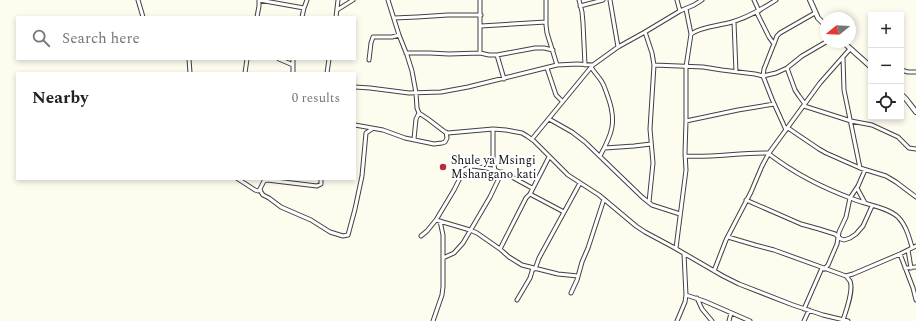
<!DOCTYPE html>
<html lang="en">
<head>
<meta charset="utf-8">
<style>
  body { margin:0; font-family:Spectral,serif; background:#f2f2f2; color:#222 }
  .controls { position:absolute; right:12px; top:12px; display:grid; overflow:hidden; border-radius:0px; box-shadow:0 2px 6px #0003 }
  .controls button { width:36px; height:36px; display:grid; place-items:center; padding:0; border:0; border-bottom:1px solid #e0e0e0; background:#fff; color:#222; font:20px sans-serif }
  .compass { position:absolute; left:820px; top:12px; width:36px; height:36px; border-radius:50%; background:#fff; box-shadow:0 2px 6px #0003; rotate:252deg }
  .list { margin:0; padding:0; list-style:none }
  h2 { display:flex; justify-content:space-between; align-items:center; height:52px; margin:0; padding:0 16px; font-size:17px }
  h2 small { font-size:13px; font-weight:400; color:#767676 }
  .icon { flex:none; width:22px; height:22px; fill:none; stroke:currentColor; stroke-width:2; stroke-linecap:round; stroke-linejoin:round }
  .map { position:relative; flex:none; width:916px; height:321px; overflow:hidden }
  .search { position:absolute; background:#fff; box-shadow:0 2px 6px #0003; left:16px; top:16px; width:340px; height:44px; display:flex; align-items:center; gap:10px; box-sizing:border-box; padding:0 14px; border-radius:0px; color:#767676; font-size:15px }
  .panel { position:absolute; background:#fff; box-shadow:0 2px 6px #0003; left:16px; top:72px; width:340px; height:108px; border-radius:0px }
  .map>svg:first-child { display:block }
</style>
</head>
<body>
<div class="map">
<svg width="916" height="321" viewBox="0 0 916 321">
  <rect width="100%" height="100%" fill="#fefbef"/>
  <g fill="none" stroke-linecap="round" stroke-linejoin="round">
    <g stroke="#414141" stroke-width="5">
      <path id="minor" d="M138 0 143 17
        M259 0 304 8
        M388 0 399 35 407 55 412 71 416 93 417 108 419 113 428 119 445 132 448 133 493 129 506 130 522 133 527 136 534 141 568 175 599 195 636 226 645 232 673 247 723 276 739 284 793 305 823 315 848 321
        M546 0V25L547 33 557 65
        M579 0 582 12 583 23 585 65
        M610 0 618 47
        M677 0 680 11
        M754 0 759 11
        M580 6 603 0
        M337 10 353 0
        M757 13 769 37 774 44
        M257 17 259 6V0
        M302 17 304 8 307 0
        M336 17 338 0
        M394 18 417 17 448 15H481
        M734 22 736 72
        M481 26 546 22
        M645 32 652 53 654 65 650 129 653 163 649 202
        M691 34C702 26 719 26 732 22 749 17 762 9 776 0
        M406 53H430L449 54 480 53 489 55H497L535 48H544L553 50
        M480 53V0
        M497 55 504 79
        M843 58 844 90 860 168
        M189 59 190 73
        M279 59 293 65
        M369 60 371 43 373 37H392L399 35
        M654 65 703 67 722 70 755 74 763 76 776 73 787 68 802 56 826 42
        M591 67C594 72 599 77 602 82 605 87 606 92 608 97 617 122 612 134 600 156
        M547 68 556 95 562 101
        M787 68 795 90 799 96 805 104
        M901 70 908 72H916
        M245 73 247 59
        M293 73V59
        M327 73 329 59
        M355 87 370 88 409 93 441 92 468 87 557 65 577 64 593 65 618 47 645 32 680 11 694 5 702 0
        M804 106 851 121 872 125 898 137 909 148 916 149
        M549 119 572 132 585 142 642 197 652 205 680 214
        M686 121 738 110 774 104
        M355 125 383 130 405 138 434 144 442 143 445 142 447 138 446 132
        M788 128 819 149 826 153 860 168 886 176 896 182 916 197
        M493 129V161L495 170
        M786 130 772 99 763 76 764 69 777 36 780 33 815 13
        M414 139 416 119 419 113
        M532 139 592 66
        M605 148 634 146 651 144
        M769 154C794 173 823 188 853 199 867 205 887 207 898 217 906 225 909 237 912 247
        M685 156C713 158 741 152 769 153
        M238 179 255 190 258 191 260 189 264 181 267 180 317 186 321 184V179
        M857 188 865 203
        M260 189 261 192 263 195 269 198 281 207 311 220 330 232 343 236 348 235 355 209 362 176 366 133 372 129
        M530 194 564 212
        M746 200 801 224 819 229 835 234 841 239 844 240 850 238 856 234 863 226 872 206
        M436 220 470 230 477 233 500 249 509 257 522 265 558 274 578 276
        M421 236 427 231 436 220 454 190 464 170 469 167 473 166 492 169 510 176 532 188
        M728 237 755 245 774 250 846 276 853 274 900 254 916 246
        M676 248 686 170 685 153 686 121V67L691 34 686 9
        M500 249 526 198 530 194 549 157
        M908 250 911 268
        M900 254 913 288 916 300
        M443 258 454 253 463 243 490 197 502 172
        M905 268 916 267
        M535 269 539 258 580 183
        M824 269 828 265 837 244 839 232 846 217 850 198 858 186 865 170
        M714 271 726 240 751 192 762 166 769 153 820 83 850 49
        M571 293 577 280 582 262 588 248 604 199
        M686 295 704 301 750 321
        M697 298 702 309 712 321
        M517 300 530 278 533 268
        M804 309 822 268
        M843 320C846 311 854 290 850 281 849 280 847 277 846 276
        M433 321 442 295 443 287V235L440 221
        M677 321 685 302 686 295 684 254
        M729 321 731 313
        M804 321 809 310"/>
    </g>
    <g stroke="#414141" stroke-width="6">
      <path id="tertiary" d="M810 0 818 18 826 26
        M843 42 871 67
        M901 94 906 99 916 112"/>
    </g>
    <use href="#minor" stroke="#fff" stroke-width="3"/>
    <use href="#tertiary" stroke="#fff" stroke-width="4"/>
  </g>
  <circle fill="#b92b35" stroke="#fff" stroke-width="1.5" cx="443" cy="167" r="4"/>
  <g text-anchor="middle" stroke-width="4" stroke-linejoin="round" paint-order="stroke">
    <g font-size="12" fill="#0e0e0e" stroke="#fff" text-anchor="start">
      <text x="451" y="164">Shule ya Msingi<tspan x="451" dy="14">Mshangano kati</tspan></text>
    </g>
  </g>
</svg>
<div class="controls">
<button>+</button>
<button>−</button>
<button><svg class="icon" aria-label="locate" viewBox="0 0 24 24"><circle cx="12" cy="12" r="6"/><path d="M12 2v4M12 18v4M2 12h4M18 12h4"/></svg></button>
</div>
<svg class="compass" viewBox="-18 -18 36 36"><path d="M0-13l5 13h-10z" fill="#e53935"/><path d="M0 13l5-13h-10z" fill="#767676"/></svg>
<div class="search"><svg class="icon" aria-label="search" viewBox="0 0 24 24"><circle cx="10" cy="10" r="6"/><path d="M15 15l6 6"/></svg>Search here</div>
<section class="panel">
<h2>Nearby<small>0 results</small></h2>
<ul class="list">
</ul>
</section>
</div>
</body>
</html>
